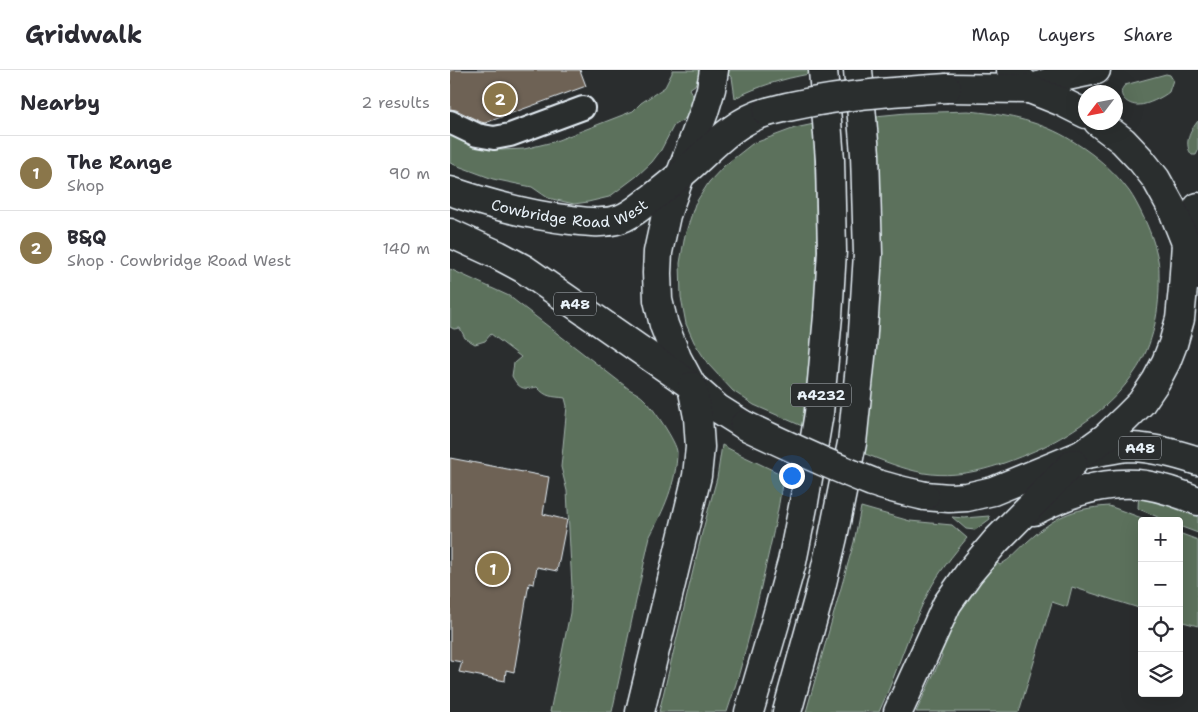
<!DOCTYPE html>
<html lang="en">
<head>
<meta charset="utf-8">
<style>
  body { margin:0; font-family:"Shantell Sans",sans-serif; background:#f2f2f3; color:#2b2b33 }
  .controls { position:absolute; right:15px; bottom:15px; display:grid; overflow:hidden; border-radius:5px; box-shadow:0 5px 20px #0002 }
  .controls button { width:45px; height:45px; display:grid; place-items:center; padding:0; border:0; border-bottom:1px solid #e1e1e2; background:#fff; color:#2b2b33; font:25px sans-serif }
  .compass { position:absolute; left:628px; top:15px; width:45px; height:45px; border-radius:50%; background:#fff; box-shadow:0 5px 20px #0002; rotate:238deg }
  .you { position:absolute; left:341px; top:405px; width:18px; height:18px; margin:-12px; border:4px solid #fff; border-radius:50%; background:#1a73e8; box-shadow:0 0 0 8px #1a73e833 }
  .badge { display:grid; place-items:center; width:32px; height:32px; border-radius:50%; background:#8a764a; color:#fff; font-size:16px; font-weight:700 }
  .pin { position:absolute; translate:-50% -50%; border:2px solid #fff; box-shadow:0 1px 5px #0006 }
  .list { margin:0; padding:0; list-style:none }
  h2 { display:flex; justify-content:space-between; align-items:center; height:65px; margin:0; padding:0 20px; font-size:21px }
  h2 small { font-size:16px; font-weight:400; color:#7c7c81 }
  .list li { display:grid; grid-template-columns:32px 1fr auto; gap:15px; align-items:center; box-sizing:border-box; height:75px; padding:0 20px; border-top:1px solid #e1e1e2 }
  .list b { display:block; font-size:19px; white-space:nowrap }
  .list p { margin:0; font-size:16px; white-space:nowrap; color:#7c7c81 }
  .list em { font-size:16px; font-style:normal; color:#7c7c81 }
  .icon { flex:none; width:28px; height:28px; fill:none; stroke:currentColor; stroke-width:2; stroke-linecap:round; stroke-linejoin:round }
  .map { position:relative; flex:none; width:748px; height:642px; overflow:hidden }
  header { display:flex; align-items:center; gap:30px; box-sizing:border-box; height:70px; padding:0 25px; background:#fff; border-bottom:1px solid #e1e1e2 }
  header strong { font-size:24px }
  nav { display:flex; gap:28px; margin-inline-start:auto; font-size:18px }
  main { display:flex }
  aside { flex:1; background:#fff }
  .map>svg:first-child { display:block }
</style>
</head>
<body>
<header>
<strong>Gridwalk</strong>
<nav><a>Map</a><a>Layers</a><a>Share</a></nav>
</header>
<main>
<aside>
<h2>Nearby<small>2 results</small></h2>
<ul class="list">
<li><span class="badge">1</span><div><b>The Range</b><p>Shop</p></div><em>90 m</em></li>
<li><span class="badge">2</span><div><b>B&amp;Q</b><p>Shop · Cowbridge Road West</p></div><em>140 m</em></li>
</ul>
</aside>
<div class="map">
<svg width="748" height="642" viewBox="0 0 748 642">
  <rect width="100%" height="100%" fill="#2a2d2e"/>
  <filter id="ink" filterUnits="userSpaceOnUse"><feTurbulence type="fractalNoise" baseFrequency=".02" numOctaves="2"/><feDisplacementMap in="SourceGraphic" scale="10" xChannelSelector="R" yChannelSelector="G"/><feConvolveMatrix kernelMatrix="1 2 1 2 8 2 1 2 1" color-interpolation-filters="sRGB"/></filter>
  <g filter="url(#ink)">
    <path fill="#5b715c" stroke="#a2b1aa" d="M222 0H251L245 15 239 19 244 27 240 44 233 50 224 55 211 80 202 92 187 106 159 127 138 132 124 134 98 128 82 117 43 109 0 93V61L33 77 51 80 74 79 103 72 183 41 191 33 215 17 222 3Z
      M277 0H358L359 4C332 9 309 16 285 28L282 7 277 4Z
      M716 4 720 5 723 10 719 22C713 27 697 35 689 35 678 36 665 25 675 15Z
      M518 41C552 44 586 50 616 67 640 81 662 98 679 121 684 128 688 136 692 144 699 158 705 174 708 190 709 195 709 200 709 205 710 239 704 275 684 303 662 336 626 361 591 378 555 394 514 410 474 403 453 399 433 391 413 383L428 239 431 166 425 46 456 43Z
      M748 51V81L746 85H742C733 74 740 61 748 51Z
      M364 54 367 187 363 257 352 356 304 335 283 321 258 294 244 272 236 254 231 227 230 193 235 165 245 134 259 112 274 96 302 74 345 58Z
      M0 199 59 226 179 319C184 322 191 325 195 330 202 336 227 373 227 382 227 412 213 441 200 466L162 642H100L120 543 122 517 117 421 111 397 117 336 115 328C101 326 97 328 87 317 73 320 69 319 62 306L64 293 71 287 41 264 35 271 25 274 15 268 10 258 4 259 0 257Z
      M272 375 291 385 333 405C329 443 319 480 311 517 301 559 291 601 277 642H209L252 463 267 408Z
      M689 421 748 437V463L729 456V451H717L689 439 688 438Z
      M659 436 700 451H692V539L622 517 617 537 602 532 569 642H466L492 586 488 581C505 550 521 518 545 492L550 495C561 489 568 480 577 472 606 446 620 439 659 436Z
      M411 437 460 451 502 455 517 468C503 485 489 502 479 521 459 560 447 603 429 642H356L404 472Z
      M539 446 540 449 525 460 516 459 502 447 514 448Z
      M729 463 748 470V556L729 551Z"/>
    <path fill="#6e6255" stroke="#e8f1f8" d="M0 0H130L136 16 35 53 31 52 6 40 0 39Z
      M0 388 99 407 93 444 117 450 107 501 87 497 84 514 79 513 64 602 56 600 55 611 9 602 12 592 0 590Z"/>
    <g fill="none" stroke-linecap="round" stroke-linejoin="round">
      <g stroke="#e8f1f8" stroke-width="26">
        <path id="minor" d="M0 52 27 65 44 68 60 65 133 38"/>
      </g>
      <g stroke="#e8f1f8" stroke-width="31">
        <path id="major" d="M561 0 580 19 617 6 646 0
          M230 106 254 42 261 19 264 0
          M748 137 736 173 748 206
          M631 385C646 383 668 377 682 377 705 378 727 384 748 391
          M299 642 325 553 342 492 354 432 369 343 378 246 382 181 380 90 373 0
          M337 642 368 530 383 467 402 373 412 277 418 184 415 84 408 0"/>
      </g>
      <g stroke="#e8f1f8" stroke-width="31">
        <g id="highway">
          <path d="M497 18 580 19 610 31 636 44"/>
          <path d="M230 106 216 145 208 182 207 203 208 230 214 255 227 288 242 316 267 338 294 355"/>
          <path id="s1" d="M0 121C41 135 78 145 121 150 138 152 154 154 170 149 182 145 192 135 202 128 216 117 230 106 243 94 265 74 287 50 317 42"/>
          <path d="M0 163 48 185 74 199 242 316"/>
          <path d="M475 426 499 428 517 427 543 421 631 385 656 367 676 348 691 333 706 311 716 292 723 274 730 249 733 218 736 173 722 138 706 109 691 90 673 71 648 52"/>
          <path d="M584 441C617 423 657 410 696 415 714 418 731 424 748 431"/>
          <path d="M190 642 247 406 250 377 248 347 242 316"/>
          <path d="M448 642 497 534 519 503 546 471 623 393"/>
        </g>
      </g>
      <use href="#minor" stroke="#2a2d2e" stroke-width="22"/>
      <use href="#major" stroke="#2a2d2e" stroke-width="28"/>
      <use href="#highway" stroke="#2a2d2e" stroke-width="28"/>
      <g stroke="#e8f1f8" stroke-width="31" stroke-linecap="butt">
        <path id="highway-bridge" d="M317 42C376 26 436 22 497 18
          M294 355C336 375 379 395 422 412 439 418 457 422 475 426"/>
      </g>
      <use href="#highway-bridge" stroke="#2a2d2e" stroke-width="28"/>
    </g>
  </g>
  <g text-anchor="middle" stroke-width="4.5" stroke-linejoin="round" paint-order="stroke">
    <g fill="#2a2d2e" stroke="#afb6bb" stroke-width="1">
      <rect x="104" y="222.5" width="42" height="23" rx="4"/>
      <rect x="341" y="313.5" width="60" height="23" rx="4"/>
      <rect x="669" y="366.5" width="42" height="23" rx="4"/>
    </g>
    <g font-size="14" font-weight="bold" fill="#e8f1f8">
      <text x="125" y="239">A48</text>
      <text x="371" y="330">A4232</text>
      <text x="690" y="383">A48</text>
    </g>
    <g font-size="15" fill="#e8f1f8" stroke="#2a2d2e">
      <text dy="5" stroke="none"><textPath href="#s1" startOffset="124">Cowbridge Road West</textPath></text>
    </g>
  </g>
</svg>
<div class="controls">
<button>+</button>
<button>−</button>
<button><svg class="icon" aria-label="locate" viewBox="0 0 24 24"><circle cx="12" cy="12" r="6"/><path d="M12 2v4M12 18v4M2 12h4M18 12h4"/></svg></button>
<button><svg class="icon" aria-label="layers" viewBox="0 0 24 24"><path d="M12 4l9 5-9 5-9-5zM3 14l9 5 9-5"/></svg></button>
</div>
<svg class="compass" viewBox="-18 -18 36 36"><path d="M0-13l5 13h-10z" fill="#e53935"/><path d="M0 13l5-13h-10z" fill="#7c7c81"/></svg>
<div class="you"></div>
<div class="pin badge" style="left:43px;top:499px">1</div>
<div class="pin badge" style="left:50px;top:29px">2</div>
</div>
</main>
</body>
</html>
